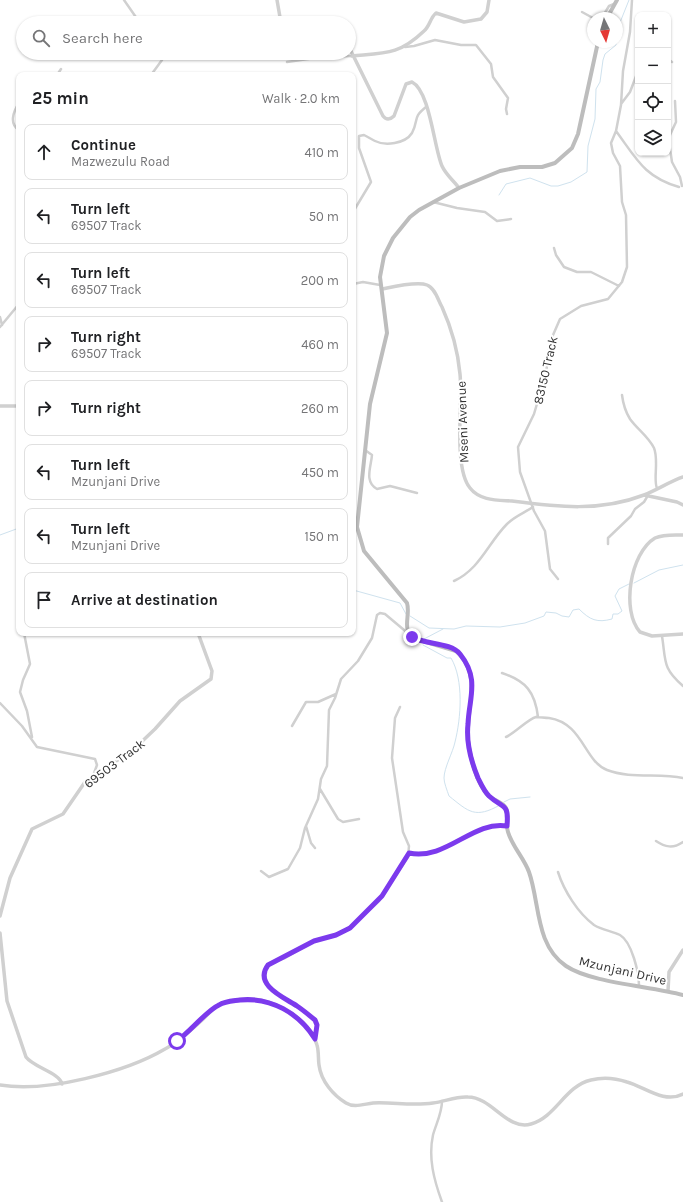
<!DOCTYPE html>
<html lang="en">
<head>
<meta charset="utf-8">
<style>
  body { margin:0; font-family:Karla,sans-serif; background:#f6f6f6; color:#202124 }
  .controls { position:absolute; right:12px; top:12px; display:grid; overflow:hidden; border-radius:8px; box-shadow:0 1px 3px #0004 }
  .controls button { width:36px; height:36px; display:grid; place-items:center; padding:0; border:0; border-bottom:1px solid #e0e0e0; background:#fff; color:#202124; font:20px sans-serif }
  .compass { position:absolute; left:587px; top:12px; width:36px; height:36px; border-radius:50%; background:#fff; box-shadow:0 1px 3px #0004; rotate:175deg }
  .stop { position:absolute; width:12px; height:12px; margin:-9px; border:3px solid #7c3aed; border-radius:50%; background:#fff }
  .stop.end { background:#7c3aed; border-color:#fff; box-shadow:0 1px 4px #0008 }
  .list { margin:0; padding:0; list-style:none }
  h2 { display:flex; justify-content:space-between; align-items:center; height:52px; margin:0; padding:0 16px; font-size:17px }
  h2 small { font-size:13px; font-weight:400; color:#757577 }
  .list li { display:grid; grid-template-columns:26px 1fr auto; gap:12px; align-items:center; box-sizing:border-box; height:56px; margin:0 8px 8px; padding:0 8px; border:1px solid #e0e0e0; border-radius:8px }
  .list b { display:block; font-size:15px; white-space:nowrap }
  .list p { margin:0; font-size:13px; white-space:nowrap; color:#757577 }
  .list em { font-size:13px; font-style:normal; color:#757577 }
  .icon { flex:none; width:22px; height:22px; fill:none; stroke:currentColor; stroke-width:2; stroke-linecap:round; stroke-linejoin:round }
  .map { position:relative; flex:none; width:683px; height:1202px; overflow:hidden }
  .search { position:absolute; background:#fff; box-shadow:0 1px 3px #0004; left:16px; top:16px; width:340px; height:44px; display:flex; align-items:center; gap:10px; box-sizing:border-box; padding:0 14px; border-radius:22px; color:#757577; font-size:15px }
  .panel { position:absolute; background:#fff; box-shadow:0 1px 3px #0004; left:16px; top:72px; width:340px; height:564px; border-radius:8px }
  .map>svg:first-child { display:block }
</style>
</head>
<body>
<div class="map">
<svg width="683" height="1202" viewBox="0 0 683 1202">
  <rect width="100%" height="100%" fill="#fff"/>
  <g fill="none" stroke-linecap="round" stroke-linejoin="round">
    <path stroke="#cfe2ee" stroke-width="1" d="M617 33 619 25 629 0
      M499 195 506 184 530 178 551 186H558L571 182 587 172 588 146 595 119 596 89 600 82 603 60 605 54 616 45V42
      M0 535 19 528
      M634 583 659 570 683 565
      M353 590 400 603 406 614
      M410 616 429 628 454 629 466 626 500 627 525 623 544 616 546 612 556 613 562 616 569 617 573 610 579 609C590 620 597 623 612 619L613 614H618L622 611 615 596 619 589 629 584
      M424 639 443 629
      M423 645 447 658H451C464 680 461 718 455 742 453 752 444 768 444 778 444 783 447 790 449 796 469 812 475 819 500 805
      M504 802 510 799 530 797"/>
    <path stroke="#d0d0d0" stroke-width="2.5" d="M124 0 140 23
      M582 12 593 18
      M599 18 603 16 609 6 614 4
      M405 47 414 46 435 40 461 45H476L491 64 493 77 508 98 506 109 507 114
      M668 59 672 62
      M287 62 322 57 352 56
      M57 75 61 69
      M151 75 162 60 164 53
      M675 101 676 122 670 135 669 142 672 162 680 177 682 186
      M19 103C13 112 9 124 19 130
      M621 104 630 92 638 71
      M616 131C636 158 644 177 679 187
      M433 202 457 208 485 212 497 221 511 219
      M353 212 371 182 359 148V136L364 135C368 137 371 139 375 141 385 146 405 144 412 133 419 120 412 118 426 107
      M554 248 556 255 564 267 577 272H591L619 286
      M353 284 363 282 380 285
      M0 317 2 325
      M0 327 19 304
      M622 395C623 403 625 411 630 419 637 429 648 436 654 448 659 460 653 481 657 488
      M365 450 372 455C371 467 364 482 377 489L390 486 417 493
      M608 544V538L631 516 635 509 644 502 647 497
      M558 579 550 569 545 531 534 511 520 472 518 447 534 414 546 373 550 342 560 319 581 306 608 299 622 282 627 267 626 215 622 202 620 166 613 153 611 143 616 131 621 105 623 71 630 32 632 0
      M454 581C480 569 488 543 507 524 515 516 524 513 533 507
      M24 633 30 664 23 680 20 692 27 711 32 737
      M662 636C666 661 662 668 683 686
      M502 673C526 681 535 692 538 717
      M0 703 22 726 37 747 95 759 97 765 93 776
      M292 726 306 702H318L336 694
      M506 737C515 733 528 719 536 717 540 717 545 718 549 718 583 723 584 761 607 770 630 779 659 773 683 778
      M320 789 338 819 343 822 359 819
      M306 826 311 843 315 848
      M656 841C665 847 673 849 683 842
      M409 853C446 861 473 820 507 826
      M261 871 269 877 288 869 300 848 305 828 318 799 321 779 327 766 329 710 335 698 341 679 358 661 372 638 377 615 380 613 385 614 410 635
      M558 872C564 891 578 913 594 925 602 930 612 931 620 935 632 942 639 973 639 986
      M315 1039 317 1025 315 1019 273 991 266 982 265 970 270 963 285 958 314 941 336 935 350 928 379 901 408 857 409 846 403 832 392 758 395 718 400 707
      M442 1202C434 1180 428 1158 433 1135 436 1124 442 1113 442 1101"/>
    <path stroke="#d0d0d0" stroke-width="3.5" d="M277 0 281 23
      M335 23H340
      M349 47 383 116C386 120 390 120 394 116L406 84 412 82C430 91 434 148 442 166 446 175 454 181 459 188
      M352 56C385 53 399 55 424 31 430 26 430 18 436 13L464 22 481 19 487 12 489 0
      M382 289C392 287 417 281 427 285 435 288 438 300 442 307 451 327 458 352 460 374 463 402 453 467 470 488 480 501 498 500 512 501 558 507 600 512 644 495 657 490 669 482 683 477
      M0 406H19
      M644 495 677 502 683 505
      M683 535C674 535 664 534 655 538 630 553 621 611 640 632L652 636 683 634
      M0 916 10 878 32 829 63 814 85 782 134 749 155 729 180 701 211 679 212 671 198 633
      M0 933 7 1001 26 1057C33 1067 60 1073 62 1084
      M668 991 669 972 683 950
      M0 1085C46 1093 126 1072 165 1049 178 1042 189 1032 200 1022 206 1017 211 1010 217 1006 228 999 248 998 260 1000 283 1005 311 1022 317 1045 319 1052 318 1059 319 1065 321 1081 333 1095 346 1103 354 1108 364 1104 373 1103 393 1102 412 1106 433 1103 444 1102 456 1096 468 1097 492 1097 507 1131 531 1124 556 1117 565 1086 591 1080 603 1077 615 1078 627 1082 645 1087 664 1104 683 1094"/>
    <path stroke="#bdbdbd" stroke-width="4" d="M607 18 617 0
      M598 42 578 134 572 148 555 163 542 167H520L500 171 459 188 419 210 410 217 393 238 384 256 380 277 387 333 370 404 357 527 364 551 407 603C411 616 400 631 416 639L456 651C484 675 465 709 468 740 470 757 476 783 489 796 494 801 502 801 506 808 510 816 505 824 508 832 512 846 524 858 529 872 540 903 535 945 566 966 591 983 651 986 683 995"/>
  </g>
  <g fill="none" stroke-linecap="round" stroke-linejoin="round">
    <path stroke="#7c3aed" stroke-width="5" d="M177 1041C191 1031 206 1011 219 1005 225 1001 233 1001 240 1000 271 997 299 1013 315 1039L317 1025 315 1020C309 1015 303 1010 297 1006 285 998 253 985 268 965L314 941 336 935 350 928 382 896 409 853C446 861 473 820 507 826 509 802 503 809 489 796 484 791 481 784 478 778 471 761 466 742 468 724 469 698 480 679 460 654 450 642 426 645 412 637"/>
  </g>
  <g text-anchor="middle" stroke-width="4" stroke-linejoin="round" paint-order="stroke">
    <g font-size="13" fill="#333" stroke="#fff">
      <text transform="translate(545 370) rotate(-77)" y="5">83150 Track</text>
      <text transform="translate(462 422) rotate(-92)" y="5">Mseni Avenue</text>
      <text transform="translate(114 763) rotate(-37)" y="5">69503 Track</text>
      <text transform="translate(623 970) rotate(13)" y="5">Mzunjani Drive</text>
    </g>
  </g>
</svg>
<div class="controls">
<button>+</button>
<button>−</button>
<button><svg class="icon" aria-label="locate" viewBox="0 0 24 24"><circle cx="12" cy="12" r="6"/><path d="M12 2v4M12 18v4M2 12h4M18 12h4"/></svg></button>
<button><svg class="icon" aria-label="layers" viewBox="0 0 24 24"><path d="M12 4l9 5-9 5-9-5zM3 14l9 5 9-5"/></svg></button>
</div>
<svg class="compass" viewBox="-18 -18 36 36"><path d="M0-13l5 13h-10z" fill="#e53935"/><path d="M0 13l5-13h-10z" fill="#757577"/></svg>
<div class="stop" style="left:177px;top:1041px"></div>
<div class="stop end" style="left:412px;top:637px"></div>
<div class="search"><svg class="icon" aria-label="search" viewBox="0 0 24 24"><circle cx="10" cy="10" r="6"/><path d="M15 15l6 6"/></svg>Search here</div>
<section class="panel">
<h2>25 min<small>Walk · 2.0 km</small></h2>
<ul class="list">
<li><svg class="icon" aria-label="ahead" viewBox="0 0 24 24"><path d="M12 20V5M6 11l6-6 6 6"/></svg><div><b>Continue</b><p>Mazwezulu Road</p></div><em>410 m</em></li>
<li><svg class="icon" aria-label="left" viewBox="0 0 24 24"><path d="M17 20v-9H6M10 6l-5 5 5 5"/></svg><div><b>Turn left</b><p>69507 Track</p></div><em>50 m</em></li>
<li><svg class="icon" aria-label="left" viewBox="0 0 24 24"><path d="M17 20v-9H6M10 6l-5 5 5 5"/></svg><div><b>Turn left</b><p>69507 Track</p></div><em>200 m</em></li>
<li><svg class="icon" aria-label="right" viewBox="0 0 24 24"><path d="M7 20v-9h11M14 6l5 5-5 5"/></svg><div><b>Turn right</b><p>69507 Track</p></div><em>460 m</em></li>
<li><svg class="icon" aria-label="right" viewBox="0 0 24 24"><path d="M7 20v-9h11M14 6l5 5-5 5"/></svg><div><b>Turn right</b></div><em>260 m</em></li>
<li><svg class="icon" aria-label="left" viewBox="0 0 24 24"><path d="M17 20v-9H6M10 6l-5 5 5 5"/></svg><div><b>Turn left</b><p>Mzunjani Drive</p></div><em>450 m</em></li>
<li><svg class="icon" aria-label="left" viewBox="0 0 24 24"><path d="M17 20v-9H6M10 6l-5 5 5 5"/></svg><div><b>Turn left</b><p>Mzunjani Drive</p></div><em>150 m</em></li>
<li><svg class="icon" aria-label="arrive" viewBox="0 0 24 24"><path d="M6 21V4h12l-3 4 3 4H6"/></svg><div><b>Arrive at destination</b></div></li>
</ul>
</section>
</div>
</body>
</html>
